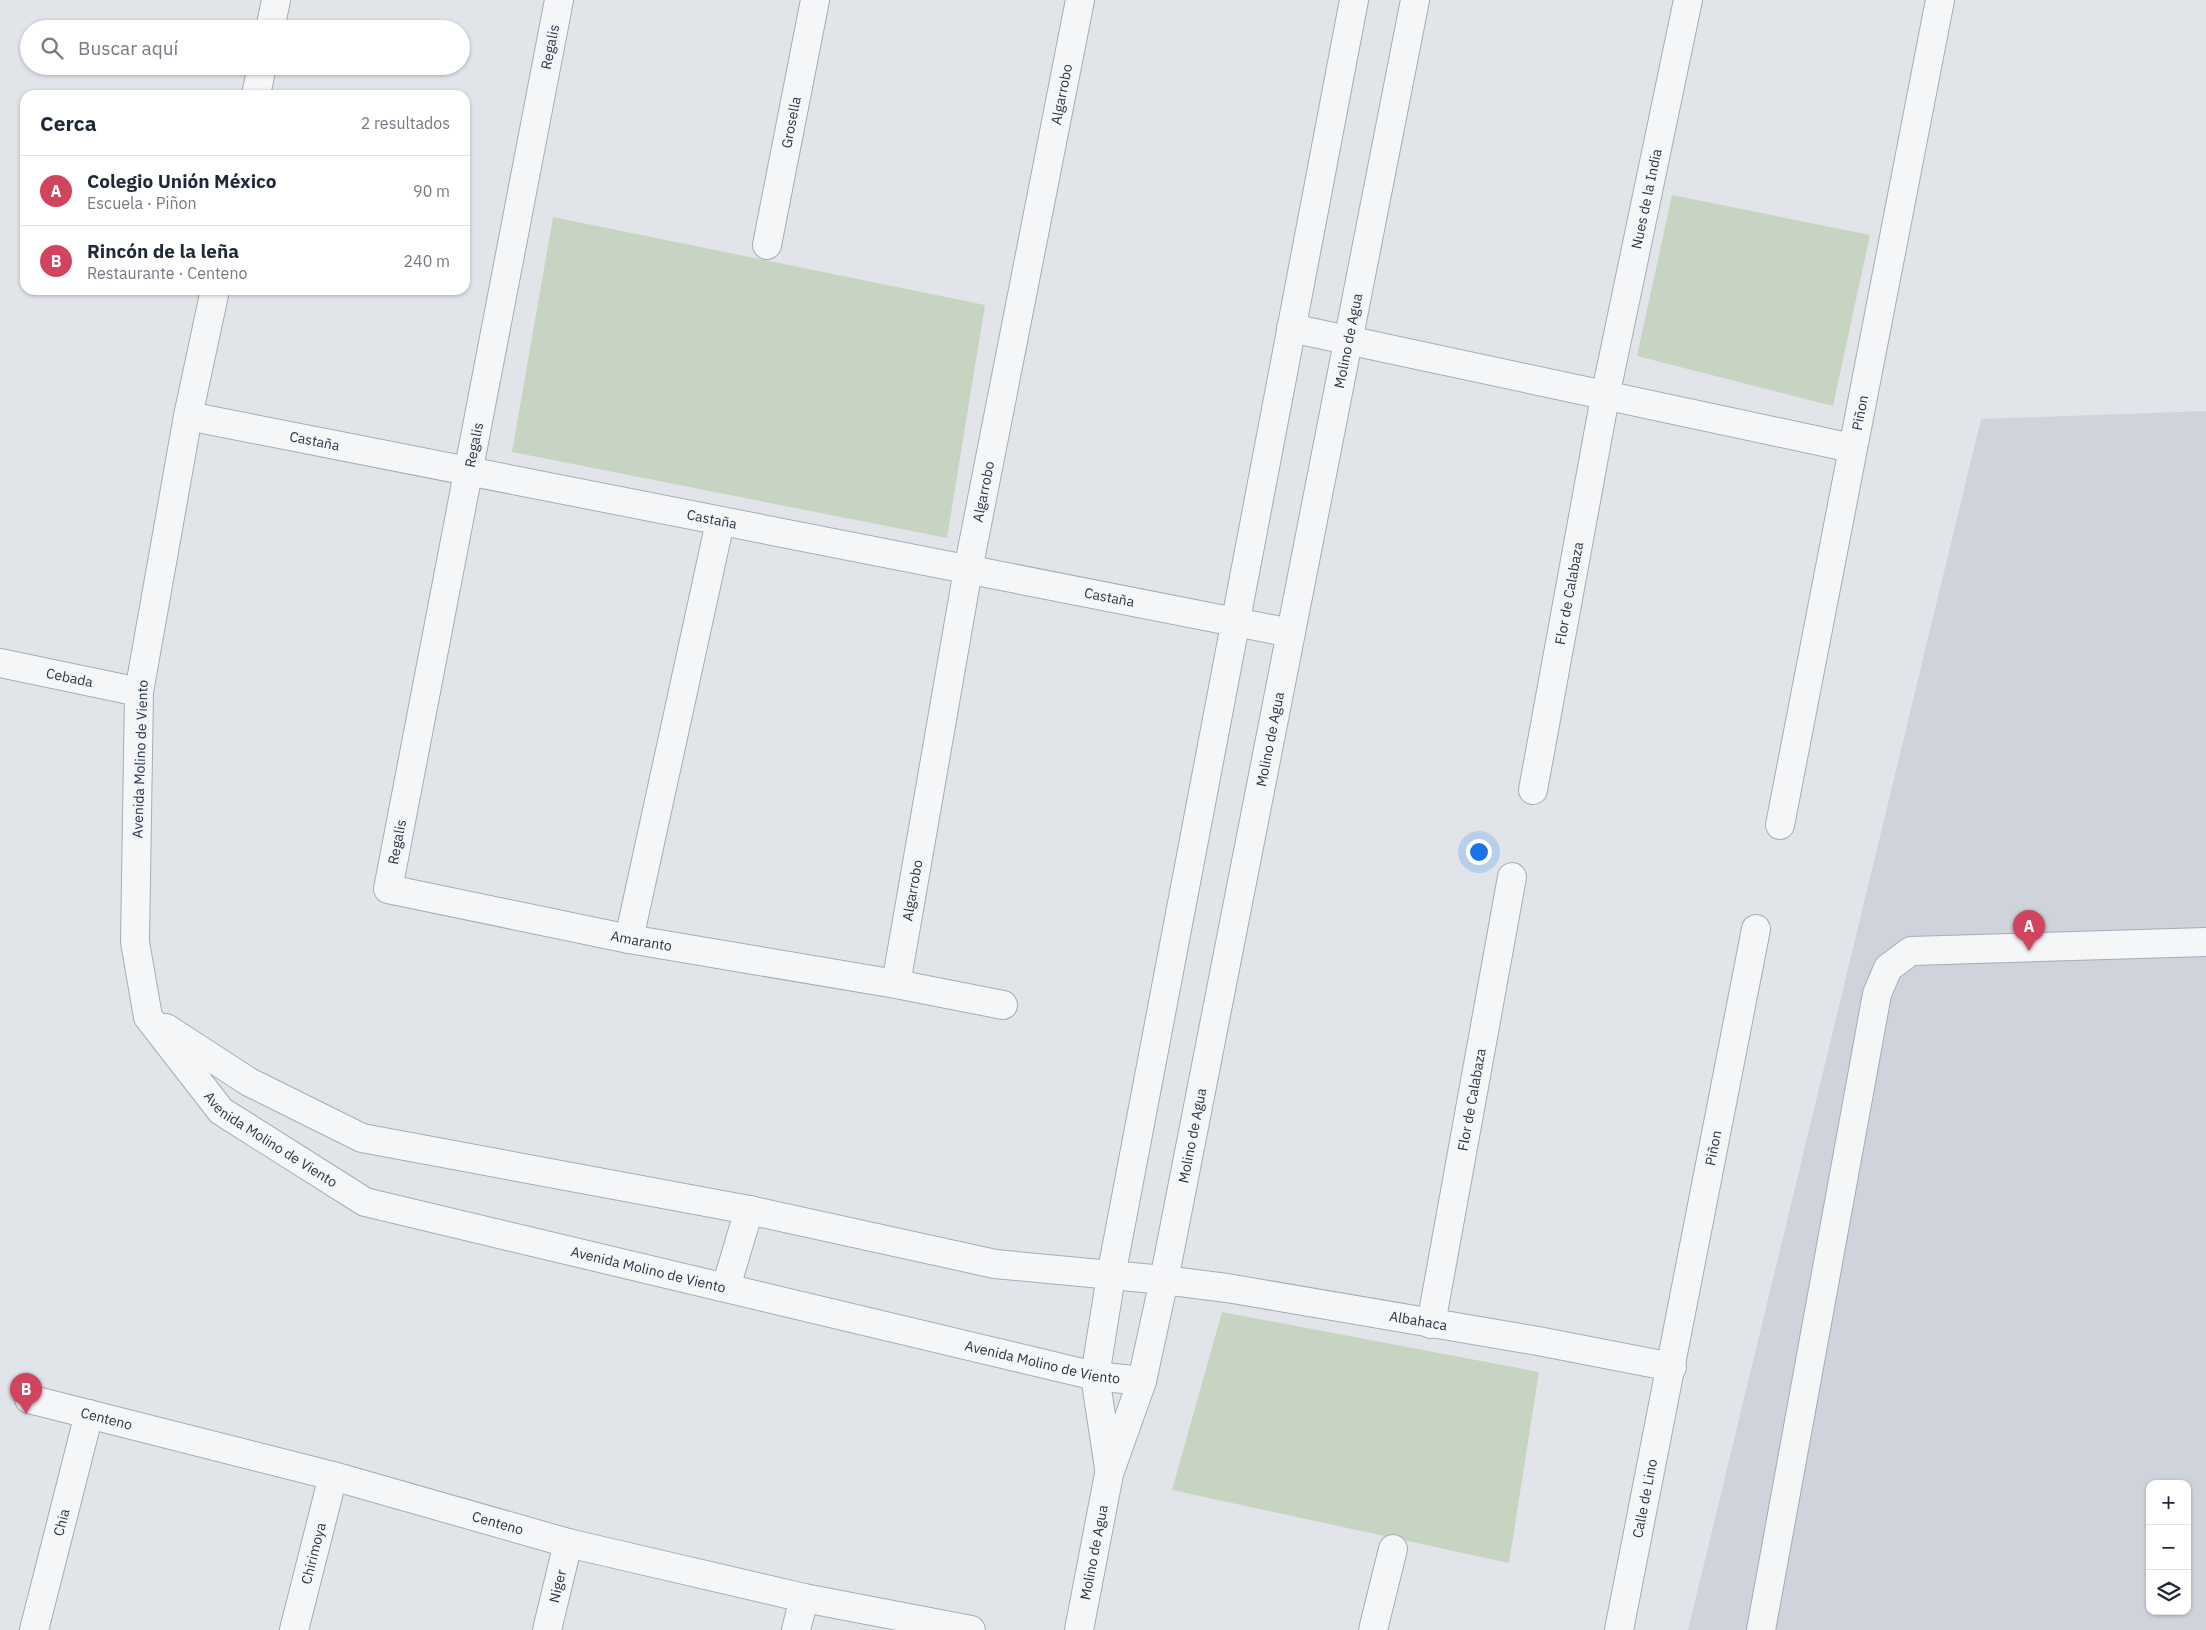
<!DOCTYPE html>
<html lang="es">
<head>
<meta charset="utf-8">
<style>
  body { margin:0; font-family:"IBM Plex Sans",sans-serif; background:#f6f6f7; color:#1f2937 }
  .controls { position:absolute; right:15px; bottom:15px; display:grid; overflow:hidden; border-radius:10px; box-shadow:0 1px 4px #0004 }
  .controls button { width:45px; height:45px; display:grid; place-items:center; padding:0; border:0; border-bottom:1px solid #e0e1e3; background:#fff; color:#1f2937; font:25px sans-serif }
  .you { position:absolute; left:1478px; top:851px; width:18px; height:18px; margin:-12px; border:4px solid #fff; border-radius:50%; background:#1a73e8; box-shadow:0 0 0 8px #1a73e833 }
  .badge { display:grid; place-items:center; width:32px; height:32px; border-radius:50%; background:#d2445e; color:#fff; font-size:16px; font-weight:700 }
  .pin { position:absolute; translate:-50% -41px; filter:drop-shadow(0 1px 2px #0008) }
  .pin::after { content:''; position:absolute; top:26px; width:18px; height:15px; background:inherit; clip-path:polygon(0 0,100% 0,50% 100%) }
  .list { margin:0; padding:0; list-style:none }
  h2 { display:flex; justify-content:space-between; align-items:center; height:65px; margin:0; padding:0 20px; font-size:21px }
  h2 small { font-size:16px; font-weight:400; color:#747a83 }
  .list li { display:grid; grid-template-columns:32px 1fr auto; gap:15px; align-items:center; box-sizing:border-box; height:70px; padding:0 20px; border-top:1px solid #e0e1e3 }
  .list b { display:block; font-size:19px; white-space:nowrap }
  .list p { margin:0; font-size:16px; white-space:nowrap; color:#747a83 }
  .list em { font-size:16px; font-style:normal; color:#747a83 }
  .icon { flex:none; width:28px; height:28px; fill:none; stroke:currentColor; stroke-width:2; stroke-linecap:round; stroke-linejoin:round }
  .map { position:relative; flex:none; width:2206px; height:1630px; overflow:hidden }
  .search { position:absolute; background:#fff; box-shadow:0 1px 4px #0004; left:20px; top:20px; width:450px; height:55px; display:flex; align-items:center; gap:12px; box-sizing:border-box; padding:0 18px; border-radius:28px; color:#747a83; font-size:19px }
  .panel { position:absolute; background:#fff; box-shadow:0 1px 4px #0004; left:20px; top:90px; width:450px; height:205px; border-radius:15px }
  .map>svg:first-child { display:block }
</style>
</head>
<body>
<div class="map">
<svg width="2206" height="1630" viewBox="0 0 2206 1630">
  <rect width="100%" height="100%" fill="#e1e5ea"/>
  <path fill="#cfd4dc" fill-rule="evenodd" d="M2206 411V1630H1688L1981 419ZM2150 1484H2187V1611H2150Z"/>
  <path fill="#c8d4c2" d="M1672 195 1870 235 1833 406 1637 356Z
    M553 217 985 305 947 538 512 452Z
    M1222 1312 1539 1372 1509 1563 1172 1490Z"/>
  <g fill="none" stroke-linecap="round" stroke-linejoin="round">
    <g stroke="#a6acb5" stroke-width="30">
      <g id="minor">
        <path id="s1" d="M559 0 388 889 629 939 896 984 1003 1005"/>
        <path d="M270 29 276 0"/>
        <path d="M256 95 262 66"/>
        <path id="s2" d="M767 245 815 0"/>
        <path id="s3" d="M215 290 188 416 139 692 135 942 148 1017 221 1111 365 1202 1095 1376 1142 1381"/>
        <path d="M1291 328 1852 448"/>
        <path id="s4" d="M188 416 1291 633"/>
        <path id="s5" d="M0 663 139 692"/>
        <path id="s6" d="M1533 790 1605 397 1688 0"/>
        <path id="s7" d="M1780 825 1940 0"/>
        <path d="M629 939 720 522"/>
        <path id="s8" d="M896 984 968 570 1080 0"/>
        <path id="s9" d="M166 1028 249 1082 362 1138 749 1210 995 1264 1164 1280 1227 1288 1538 1341 1672 1367"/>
        <path d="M726 1287 749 1210"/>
        <path id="s10" d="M1431 1324 1512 877"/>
        <path id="s11" d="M29 1399 333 1476 568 1543 804 1598 971 1630"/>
        <path d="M1109 1468 1095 1376 1111 1276 1354 0"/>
        <path id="s12" d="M34 1630 89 1414"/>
        <path id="s13" d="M294 1630 333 1476"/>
        <path id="s14" d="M547 1630 568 1543"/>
        <path d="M796 1630 804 1598"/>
        <path id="s15" d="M1079 1630 1109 1474 1142 1381 1164 1280 1415 0"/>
        <path d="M1373 1630 1393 1549"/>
        <path id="s16" d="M1619 1630 1756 929"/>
        <path d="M1761 1630 1877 994 1888 968 1911 951 2206 942"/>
      </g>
    </g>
    <use href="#minor" stroke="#f4f6f8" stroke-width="28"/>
  </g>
  <g text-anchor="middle" stroke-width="4.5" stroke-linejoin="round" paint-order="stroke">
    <g font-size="14" fill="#293343" stroke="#f1f4f8">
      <text transform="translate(550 47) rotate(-79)" y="5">Regalis</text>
      <text dy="5" stroke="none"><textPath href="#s8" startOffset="905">Algarrobo</textPath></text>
      <text dy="5" stroke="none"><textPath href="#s2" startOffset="125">Grosella</textPath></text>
      <text dy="5" stroke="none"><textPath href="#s6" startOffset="602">Nues de la India</textPath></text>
      <text dy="5" stroke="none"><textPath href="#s15" startOffset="1318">Molino de Agua</textPath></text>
      <text dy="5" stroke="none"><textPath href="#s7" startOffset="420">Piñon</textPath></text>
      <text dy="5" stroke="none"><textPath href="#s4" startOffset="129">Castaña</textPath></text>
      <text transform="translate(474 445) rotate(-79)" y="5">Regalis</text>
      <text dy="5" stroke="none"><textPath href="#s8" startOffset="500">Algarrobo</textPath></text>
      <text dy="5" stroke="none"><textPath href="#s4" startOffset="534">Castaña</textPath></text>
      <text dy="5" stroke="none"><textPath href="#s6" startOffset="200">Flor de Calabaza</textPath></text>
      <text dy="5" stroke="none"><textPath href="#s4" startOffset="939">Castaña</textPath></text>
      <text dy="5" stroke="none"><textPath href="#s5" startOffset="71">Cebada</textPath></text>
      <text dy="5" stroke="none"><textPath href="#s15" startOffset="912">Molino de Agua</textPath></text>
      <text transform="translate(140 759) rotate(-88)" y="5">Avenida Molino de Viento</text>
      <text transform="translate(397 842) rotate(-79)" y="5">Regalis</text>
      <text dy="5" stroke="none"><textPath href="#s8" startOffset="95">Algarrobo</textPath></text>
      <text dy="5" stroke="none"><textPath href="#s1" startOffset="1164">Amaranto</textPath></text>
      <text dy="5" stroke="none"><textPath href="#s10" startOffset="228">Flor de Calabaza</textPath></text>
      <text dy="5" stroke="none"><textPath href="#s3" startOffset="911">Avenida Molino de Viento</textPath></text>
      <text dy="5" stroke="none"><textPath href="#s15" startOffset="508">Molino de Agua</textPath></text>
      <text dy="5" stroke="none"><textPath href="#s16" startOffset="491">Piñon</textPath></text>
      <text dy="5" stroke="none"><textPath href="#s3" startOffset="1316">Avenida Molino de Viento</textPath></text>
      <text dy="5" stroke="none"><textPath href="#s9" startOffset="1298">Albahaca</textPath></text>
      <text dy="5" stroke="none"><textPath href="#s3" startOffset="1721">Avenida Molino de Viento</textPath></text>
      <text dy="5" stroke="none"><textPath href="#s11" startOffset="80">Centeno</textPath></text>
      <text dy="5" stroke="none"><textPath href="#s16" startOffset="134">Calle de Lino</textPath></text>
      <text dy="5" stroke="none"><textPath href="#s12" startOffset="111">Chia</textPath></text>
      <text dy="5" stroke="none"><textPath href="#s11" startOffset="485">Centeno</textPath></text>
      <text dy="5" stroke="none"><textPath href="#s15" startOffset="79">Molino de Agua</textPath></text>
      <text dy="5" stroke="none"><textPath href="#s13" startOffset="79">Chirimoya</textPath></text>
      <text dy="5" stroke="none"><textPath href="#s14" startOffset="45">Niger</textPath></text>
    </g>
  </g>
</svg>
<div class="controls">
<button>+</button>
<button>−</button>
<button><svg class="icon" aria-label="layers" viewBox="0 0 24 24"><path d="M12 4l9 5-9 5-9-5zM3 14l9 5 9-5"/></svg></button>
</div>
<div class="you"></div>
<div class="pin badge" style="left:2029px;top:951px">A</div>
<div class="pin badge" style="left:26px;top:1414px">B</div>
<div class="search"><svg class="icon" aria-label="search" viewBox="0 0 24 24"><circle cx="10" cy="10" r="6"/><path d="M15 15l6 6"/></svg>Buscar aquí</div>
<section class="panel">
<h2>Cerca<small>2 resultados</small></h2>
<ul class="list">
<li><span class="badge">A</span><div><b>Colegio Unión México</b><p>Escuela · Piñon</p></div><em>90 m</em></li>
<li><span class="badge">B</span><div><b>Rincón de la leña</b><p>Restaurante · Centeno</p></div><em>240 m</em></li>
</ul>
</section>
</div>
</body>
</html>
